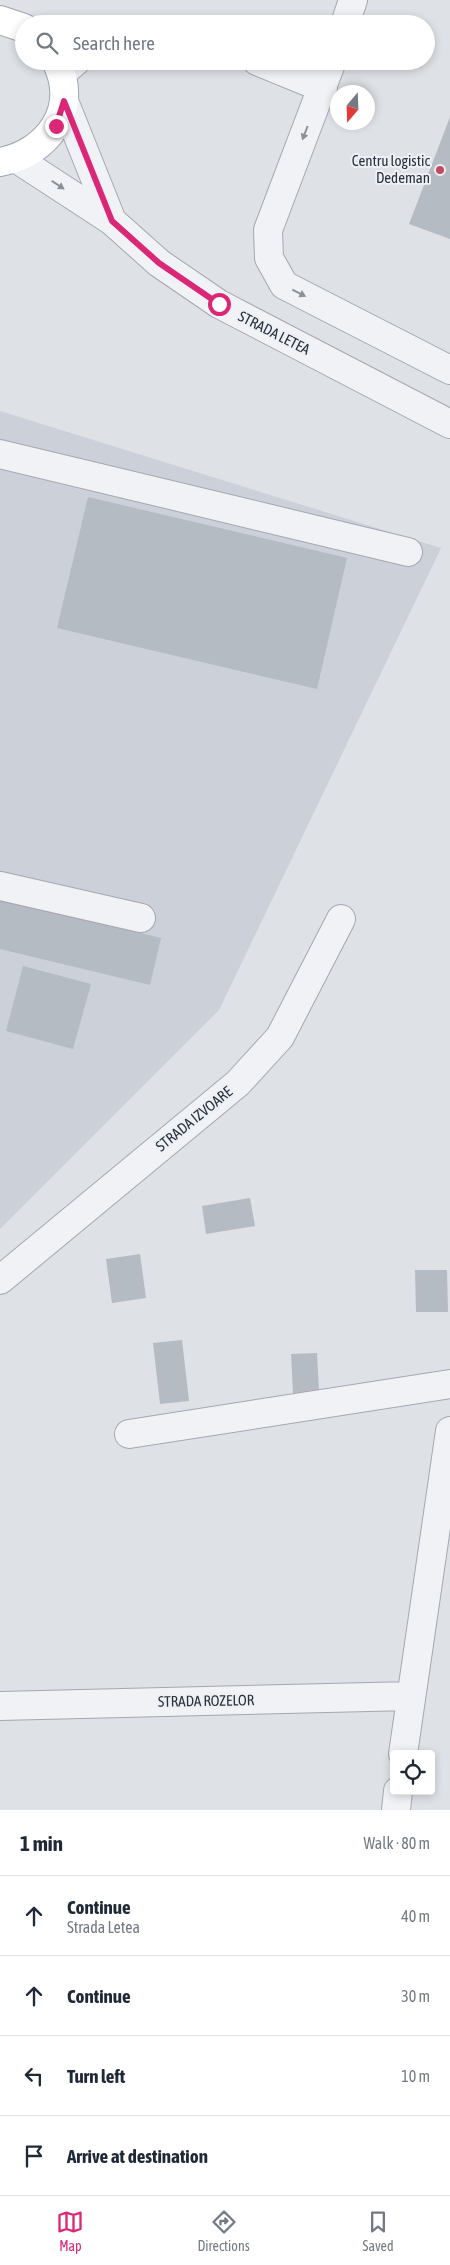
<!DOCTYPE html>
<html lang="en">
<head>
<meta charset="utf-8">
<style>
  body { margin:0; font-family:"Asap Condensed",sans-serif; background:#f2f2f3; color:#1f2937 }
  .controls { position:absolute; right:15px; bottom:15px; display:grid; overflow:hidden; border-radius:5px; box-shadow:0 2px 8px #0003 }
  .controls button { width:45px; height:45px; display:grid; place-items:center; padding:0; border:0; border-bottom:1px solid #e0e1e3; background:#fff; color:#1f2937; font:25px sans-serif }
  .compass { position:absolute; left:330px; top:85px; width:45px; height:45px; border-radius:50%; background:#fff; box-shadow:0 2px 8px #0003; rotate:199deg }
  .stop { position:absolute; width:15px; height:15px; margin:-11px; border:4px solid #db2777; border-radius:50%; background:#fff }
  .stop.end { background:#db2777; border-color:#fff; box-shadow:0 1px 5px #0008 }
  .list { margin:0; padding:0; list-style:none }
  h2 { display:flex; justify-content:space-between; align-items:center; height:65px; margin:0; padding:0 20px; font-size:21px }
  h2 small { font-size:16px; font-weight:400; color:#747a83 }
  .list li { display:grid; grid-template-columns:32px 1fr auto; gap:15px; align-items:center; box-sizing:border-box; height:80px; padding:0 20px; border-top:1px solid #e0e1e3 }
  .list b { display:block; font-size:19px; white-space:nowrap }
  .list p { margin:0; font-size:16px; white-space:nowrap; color:#747a83 }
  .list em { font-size:16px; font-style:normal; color:#747a83 }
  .icon { flex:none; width:28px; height:28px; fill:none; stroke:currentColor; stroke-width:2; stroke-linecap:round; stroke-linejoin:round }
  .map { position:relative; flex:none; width:450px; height:1810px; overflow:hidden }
  .search { position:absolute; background:#fff; box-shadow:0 2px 8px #0003; left:15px; right:15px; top:15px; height:55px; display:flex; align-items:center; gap:12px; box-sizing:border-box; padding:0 18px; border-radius:28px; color:#747a83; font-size:19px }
  .sheet { height:385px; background:#fff }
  nav { display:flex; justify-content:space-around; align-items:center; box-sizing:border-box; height:70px; border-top:1px solid #e0e1e3; background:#fff; font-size:14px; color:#747a83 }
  nav a { display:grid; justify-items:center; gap:2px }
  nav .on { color:#db2777 }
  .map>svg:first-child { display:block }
</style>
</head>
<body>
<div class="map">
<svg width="450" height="1810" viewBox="0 0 450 1810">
  <rect width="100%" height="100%" fill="#dee1e6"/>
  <path fill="#ccd0d8" d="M0 411 441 548 219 1010 0 1229Z"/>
  <path fill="#b5bbc2" d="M450 117V239L409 224Z
    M88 497 347 558 317 689 57 628Z
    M0 899 161 938 150 985 0 949Z
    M23 966 91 984 73 1049 6 1031Z
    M250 1198 255 1226 206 1234 202 1206Z
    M140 1254 146 1298 112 1303 106 1259Z
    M415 1270H447L448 1312H416Z
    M182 1340 189 1401 160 1404 153 1343Z
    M317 1353 319 1392 293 1393 291 1354Z"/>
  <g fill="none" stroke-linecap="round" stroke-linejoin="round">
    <g stroke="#a4a8b0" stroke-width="30">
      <path id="minor" d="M345 24 353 0
        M257 61 323 88
        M332 61 268 230 269 258 284 285 450 370
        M62 73 76 61
        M64 101 112 221
        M17 159 112 221 159 263 219 304 450 424
        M0 454 408 552
        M0 886 141 918
        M0 1280 238 1083 280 1037 341 919
        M129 1434 450 1384
        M0 1706 411 1696
        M403 1754 450 1431
        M396 1810 398 1791"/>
    </g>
    <g stroke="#9ea6b1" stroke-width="30">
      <path id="major" d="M0 20 24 28
        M0 162C48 153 80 109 56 61"/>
    </g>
    <use href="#minor" stroke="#f0f2f5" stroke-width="28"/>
    <use href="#major" stroke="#fff" stroke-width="28"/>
  </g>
  <defs><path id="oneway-solid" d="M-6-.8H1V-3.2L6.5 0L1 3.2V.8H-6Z" transform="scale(1.25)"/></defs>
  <g fill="#8c9198">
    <use href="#oneway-solid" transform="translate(305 133) rotate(111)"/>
    <use href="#oneway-solid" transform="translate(58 185) rotate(33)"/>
    <use href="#oneway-solid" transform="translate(299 293) rotate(27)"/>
  </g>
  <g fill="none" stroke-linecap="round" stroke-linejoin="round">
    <path stroke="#db2777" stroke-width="6" d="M56 126 64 101 112 221 159 263 219 304"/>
  </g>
  <circle fill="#c24b60" stroke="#edf0f4" stroke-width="2" cx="440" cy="170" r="5"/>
  <g text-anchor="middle" stroke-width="4" stroke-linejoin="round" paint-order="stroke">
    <g font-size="15" fill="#28303c" stroke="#edf0f4" text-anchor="end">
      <text x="430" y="166">Centru logistic<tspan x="430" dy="17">Dedeman</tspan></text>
    </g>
    <g font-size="15" fill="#28303c" stroke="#edf0f4">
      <text transform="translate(274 333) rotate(27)" y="5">STRADA LETEA</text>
      <text transform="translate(194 1119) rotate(-39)" y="5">STRADA IZVOARE</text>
      <text transform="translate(206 1701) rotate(-1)" y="5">STRADA ROZELOR</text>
    </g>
  </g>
</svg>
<div class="controls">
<button><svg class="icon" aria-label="locate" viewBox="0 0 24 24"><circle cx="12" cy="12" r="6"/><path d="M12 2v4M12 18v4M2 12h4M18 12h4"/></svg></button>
</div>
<svg class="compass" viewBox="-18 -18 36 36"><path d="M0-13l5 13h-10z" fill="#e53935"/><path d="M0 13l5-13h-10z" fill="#747a83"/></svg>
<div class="stop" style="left:219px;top:304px"></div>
<div class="stop end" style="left:56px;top:126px"></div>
<div class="search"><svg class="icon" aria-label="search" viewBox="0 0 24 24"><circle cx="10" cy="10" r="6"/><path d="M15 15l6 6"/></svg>Search here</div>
</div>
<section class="sheet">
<h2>1 min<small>Walk · 80 m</small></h2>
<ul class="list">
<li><svg class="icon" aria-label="ahead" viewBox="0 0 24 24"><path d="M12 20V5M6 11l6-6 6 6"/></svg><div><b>Continue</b><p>Strada Letea</p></div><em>40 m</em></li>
<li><svg class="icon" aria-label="ahead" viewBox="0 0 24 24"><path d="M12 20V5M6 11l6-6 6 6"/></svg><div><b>Continue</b></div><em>30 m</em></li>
<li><svg class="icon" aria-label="left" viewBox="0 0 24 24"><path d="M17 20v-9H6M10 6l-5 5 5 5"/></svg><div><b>Turn left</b></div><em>10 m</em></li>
<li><svg class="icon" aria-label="arrive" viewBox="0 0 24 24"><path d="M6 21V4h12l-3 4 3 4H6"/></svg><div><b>Arrive at destination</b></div></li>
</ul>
</section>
<nav>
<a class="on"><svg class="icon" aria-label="map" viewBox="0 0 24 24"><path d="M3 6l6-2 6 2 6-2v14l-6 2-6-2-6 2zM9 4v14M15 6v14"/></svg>Map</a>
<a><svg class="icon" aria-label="directions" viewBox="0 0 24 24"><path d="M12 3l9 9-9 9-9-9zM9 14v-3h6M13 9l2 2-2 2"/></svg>Directions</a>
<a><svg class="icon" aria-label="saved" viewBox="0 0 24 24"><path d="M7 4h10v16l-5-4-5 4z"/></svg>Saved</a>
</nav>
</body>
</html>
